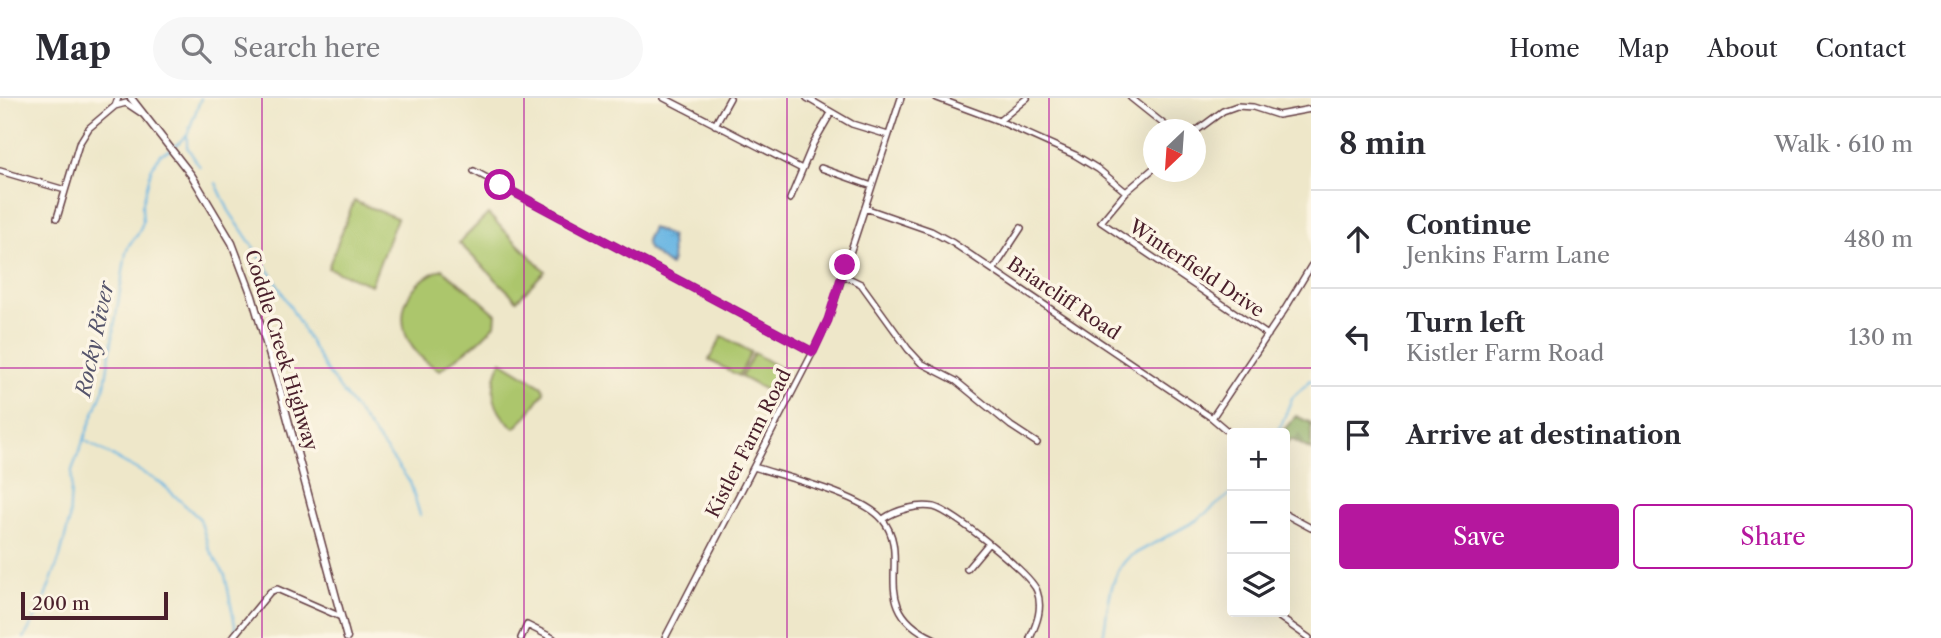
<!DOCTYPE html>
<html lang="en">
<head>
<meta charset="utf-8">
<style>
  body { margin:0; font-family:"Libre Caslon Text",serif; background:#f7f7f7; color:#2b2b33 }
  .controls { position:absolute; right:21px; bottom:21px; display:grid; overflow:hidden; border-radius:7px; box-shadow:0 7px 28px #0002 }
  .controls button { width:63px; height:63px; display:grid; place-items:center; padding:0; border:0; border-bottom:2px solid #e1e1e2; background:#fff; color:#2b2b33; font:35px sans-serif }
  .compass { position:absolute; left:1143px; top:21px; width:63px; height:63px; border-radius:50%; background:#fff; box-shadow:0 7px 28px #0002; rotate:205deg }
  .scale { position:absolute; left:21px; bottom:18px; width:147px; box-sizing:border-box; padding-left:7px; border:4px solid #4a1f2b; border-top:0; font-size:19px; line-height:24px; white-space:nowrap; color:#4a1f2b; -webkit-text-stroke:5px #fcf5e5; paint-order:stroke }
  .stop { position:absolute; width:21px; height:21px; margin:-16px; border:5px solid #b5179e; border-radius:50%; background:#fff }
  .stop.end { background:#b5179e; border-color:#fff; box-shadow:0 2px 7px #0008 }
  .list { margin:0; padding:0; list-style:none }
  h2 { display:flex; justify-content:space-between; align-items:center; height:91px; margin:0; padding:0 28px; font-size:30px }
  h2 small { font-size:23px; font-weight:400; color:#7c7c81 }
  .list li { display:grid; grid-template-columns:46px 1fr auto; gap:21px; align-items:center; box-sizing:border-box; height:98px; padding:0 28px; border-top:2px solid #e1e1e2 }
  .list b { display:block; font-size:26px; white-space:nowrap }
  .list p { margin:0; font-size:23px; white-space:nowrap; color:#7c7c81 }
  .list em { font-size:23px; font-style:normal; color:#7c7c81 }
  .actions { display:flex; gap:14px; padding:21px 28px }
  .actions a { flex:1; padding:16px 0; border:2px solid #b5179e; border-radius:7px; text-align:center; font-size:24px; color:#b5179e }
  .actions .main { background:#b5179e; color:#fff }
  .icon { flex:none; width:38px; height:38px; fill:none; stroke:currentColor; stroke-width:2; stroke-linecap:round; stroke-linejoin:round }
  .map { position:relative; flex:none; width:1311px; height:540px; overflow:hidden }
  header { display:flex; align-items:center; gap:42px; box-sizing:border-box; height:98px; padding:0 35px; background:#fff; border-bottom:2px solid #e1e1e2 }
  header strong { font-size:33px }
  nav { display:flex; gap:38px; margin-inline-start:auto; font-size:24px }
  .search { width:490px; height:63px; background:#f7f7f7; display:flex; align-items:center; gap:18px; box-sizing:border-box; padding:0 24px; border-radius:38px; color:#7c7c81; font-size:26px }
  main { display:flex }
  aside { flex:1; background:#fff }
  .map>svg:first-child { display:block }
</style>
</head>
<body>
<header>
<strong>Map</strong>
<div class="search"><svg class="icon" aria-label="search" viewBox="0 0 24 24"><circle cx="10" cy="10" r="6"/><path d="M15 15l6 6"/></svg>Search here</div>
<nav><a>Home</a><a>Map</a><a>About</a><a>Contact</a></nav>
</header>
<main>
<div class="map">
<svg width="1311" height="540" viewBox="0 0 1311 540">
  <defs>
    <pattern id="forest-firs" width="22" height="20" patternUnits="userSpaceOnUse" patternTransform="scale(1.75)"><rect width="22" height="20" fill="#89ab60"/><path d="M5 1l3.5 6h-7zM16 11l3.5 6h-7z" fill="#728b4f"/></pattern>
    <pattern id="water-ripples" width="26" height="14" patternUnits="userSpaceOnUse" patternTransform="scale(1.75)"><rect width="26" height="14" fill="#69b6e3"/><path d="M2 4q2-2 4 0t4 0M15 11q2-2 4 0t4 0" fill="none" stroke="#5893b8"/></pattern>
  </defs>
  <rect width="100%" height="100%" fill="#fcf5e5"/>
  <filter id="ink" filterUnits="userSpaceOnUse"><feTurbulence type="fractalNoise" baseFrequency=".0143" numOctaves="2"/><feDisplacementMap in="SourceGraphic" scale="14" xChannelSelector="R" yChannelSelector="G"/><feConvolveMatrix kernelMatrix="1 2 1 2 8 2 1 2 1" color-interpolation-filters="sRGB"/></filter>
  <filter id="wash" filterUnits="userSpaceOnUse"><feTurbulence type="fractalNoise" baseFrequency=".00686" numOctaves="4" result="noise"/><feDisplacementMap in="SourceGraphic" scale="28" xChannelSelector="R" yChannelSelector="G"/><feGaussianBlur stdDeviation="1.57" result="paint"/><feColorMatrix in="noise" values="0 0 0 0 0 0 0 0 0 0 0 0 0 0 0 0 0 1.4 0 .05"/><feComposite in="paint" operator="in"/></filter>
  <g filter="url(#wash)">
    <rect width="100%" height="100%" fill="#eee7c9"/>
    <path fill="url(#forest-firs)" stroke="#6a6546" stroke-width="2" d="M1296 318 1311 325V352L1291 341 1285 348V335H1281Z"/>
    <path fill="#acc66c" stroke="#7b724c" stroke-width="2" d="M354 103 397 120 371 187 328 170Z
      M488 116 545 173 517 202 459 145Z
      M442 171 478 200 496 216 495 227 479 243 440 272C392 249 389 191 442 171Z
      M722 238 751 254 739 278 709 262Z
      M754 255 783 272 771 295 741 279Z
      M501 263 542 288 544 294 526 319 515 330C490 312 489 289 501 263Z"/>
    <path fill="url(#water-ripples)" stroke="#5a6a87" stroke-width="2" d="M652 130 671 138 672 163 670 168 648 151 646 142Z"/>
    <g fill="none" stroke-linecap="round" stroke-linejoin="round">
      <path stroke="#69b6e3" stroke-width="2" d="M187 38V49L200 69
        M174 49 187 37 201 0
        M216 85 229 113 274 180 326 272 410 384 420 417
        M1278 335 1292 300 1311 282
        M84 342 161 385 200 421 209 451 225 477 236 532
        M24 540 42 507 60 459 69 424 72 372 105 287 126 155 129 147 138 136 143 124 142 108 151 72 160 56 170 52
        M1103 540C1108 513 1108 478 1129 459L1197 422 1232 395"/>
    </g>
  </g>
  <g filter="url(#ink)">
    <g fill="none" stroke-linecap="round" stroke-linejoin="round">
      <g stroke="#633d43" stroke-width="8">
        <path id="minor" d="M118 0 115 8 126 5 144 17
          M664 0 802 71
          M807 0 852 26 888 37
          M937 0 999 23 1075 57 1098 71 1126 94
          M1131 0 1171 32
          M999 23 1027 0
          M715 27 730 0
          M1196 33 1223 13 1237 8 1253 9 1278 17 1311 11
          M821 70 872 88
          M1154 70 1126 94 1101 124 1268 237
          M0 73 65 92
          M474 73 813 254
          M790 101 813 46 831 15
          M865 110 931 133 953 145 1212 320 1232 337
          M57 120 79 46 89 30 115 8
          M994 171 1021 130
          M842 177 861 186 908 251 921 265 956 283 1011 328 1037 345
          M1212 320 1285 211 1311 168
          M754 369C785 379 862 397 882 421 914 459 865 509 933 540
          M1285 416 1311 430
          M883 421C896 412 918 406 934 409 952 413 1031 476 1037 493 1043 510 1037 525 1030 540
          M967 471 988 446
          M1272 514 1309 540
          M232 540 270 494 277 491 341 519
          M521 540 527 527 553 540
          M665 540 813 254 828 222 901 0"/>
      </g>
      <g stroke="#633d43" stroke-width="9">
        <path id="major" d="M131 0 192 78 232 145 252 198 280 292 347 540"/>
      </g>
      <use href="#minor" stroke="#fff" stroke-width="5"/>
      <use href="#major" stroke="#fff" stroke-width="6"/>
    </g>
  </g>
  <g fill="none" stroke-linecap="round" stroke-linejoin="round" filter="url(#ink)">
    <path stroke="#b5179e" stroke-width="9" d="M500 87 813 254 828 222 845 167"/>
  </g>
  <path fill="none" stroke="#b5179e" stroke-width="2" stroke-opacity="0.55" d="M262 0V540M524 0V540M787 0V540M1049 0V540M0 270H1311"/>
  <g text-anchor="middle" stroke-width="7" stroke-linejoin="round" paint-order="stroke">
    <g font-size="19" fill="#4a1f2b" stroke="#fcf5e5">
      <text transform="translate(1197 170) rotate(34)" y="7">Winterfield Drive</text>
      <text transform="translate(1064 200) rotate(34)" y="7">Briarcliff Road</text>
      <text transform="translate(282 252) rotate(73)" y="7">Coddle Creek Highway</text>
      <text transform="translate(748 345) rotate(-63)" y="7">Kistler Farm Road</text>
    </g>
    <g font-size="21" font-style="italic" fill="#55546b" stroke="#fcf5e5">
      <text transform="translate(95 241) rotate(-78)" y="7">Rocky River</text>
    </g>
  </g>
</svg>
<div class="controls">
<button>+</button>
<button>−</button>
<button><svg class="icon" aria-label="layers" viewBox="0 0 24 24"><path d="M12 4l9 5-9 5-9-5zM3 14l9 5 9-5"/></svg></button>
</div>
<svg class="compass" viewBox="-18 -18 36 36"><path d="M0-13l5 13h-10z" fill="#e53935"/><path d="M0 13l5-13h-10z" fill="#7c7c81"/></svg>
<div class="scale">200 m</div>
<div class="stop" style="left:500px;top:87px"></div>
<div class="stop end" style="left:845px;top:167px"></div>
</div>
<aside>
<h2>8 min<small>Walk · 610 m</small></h2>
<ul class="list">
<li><svg class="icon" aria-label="ahead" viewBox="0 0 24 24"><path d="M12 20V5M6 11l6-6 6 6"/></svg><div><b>Continue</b><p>Jenkins Farm Lane</p></div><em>480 m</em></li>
<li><svg class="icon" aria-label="left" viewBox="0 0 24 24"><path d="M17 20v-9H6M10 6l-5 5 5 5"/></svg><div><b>Turn left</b><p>Kistler Farm Road</p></div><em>130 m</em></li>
<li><svg class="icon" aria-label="arrive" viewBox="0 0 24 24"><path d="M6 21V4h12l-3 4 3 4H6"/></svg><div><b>Arrive at destination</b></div></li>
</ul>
<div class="actions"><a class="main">Save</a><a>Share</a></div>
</aside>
</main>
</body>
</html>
